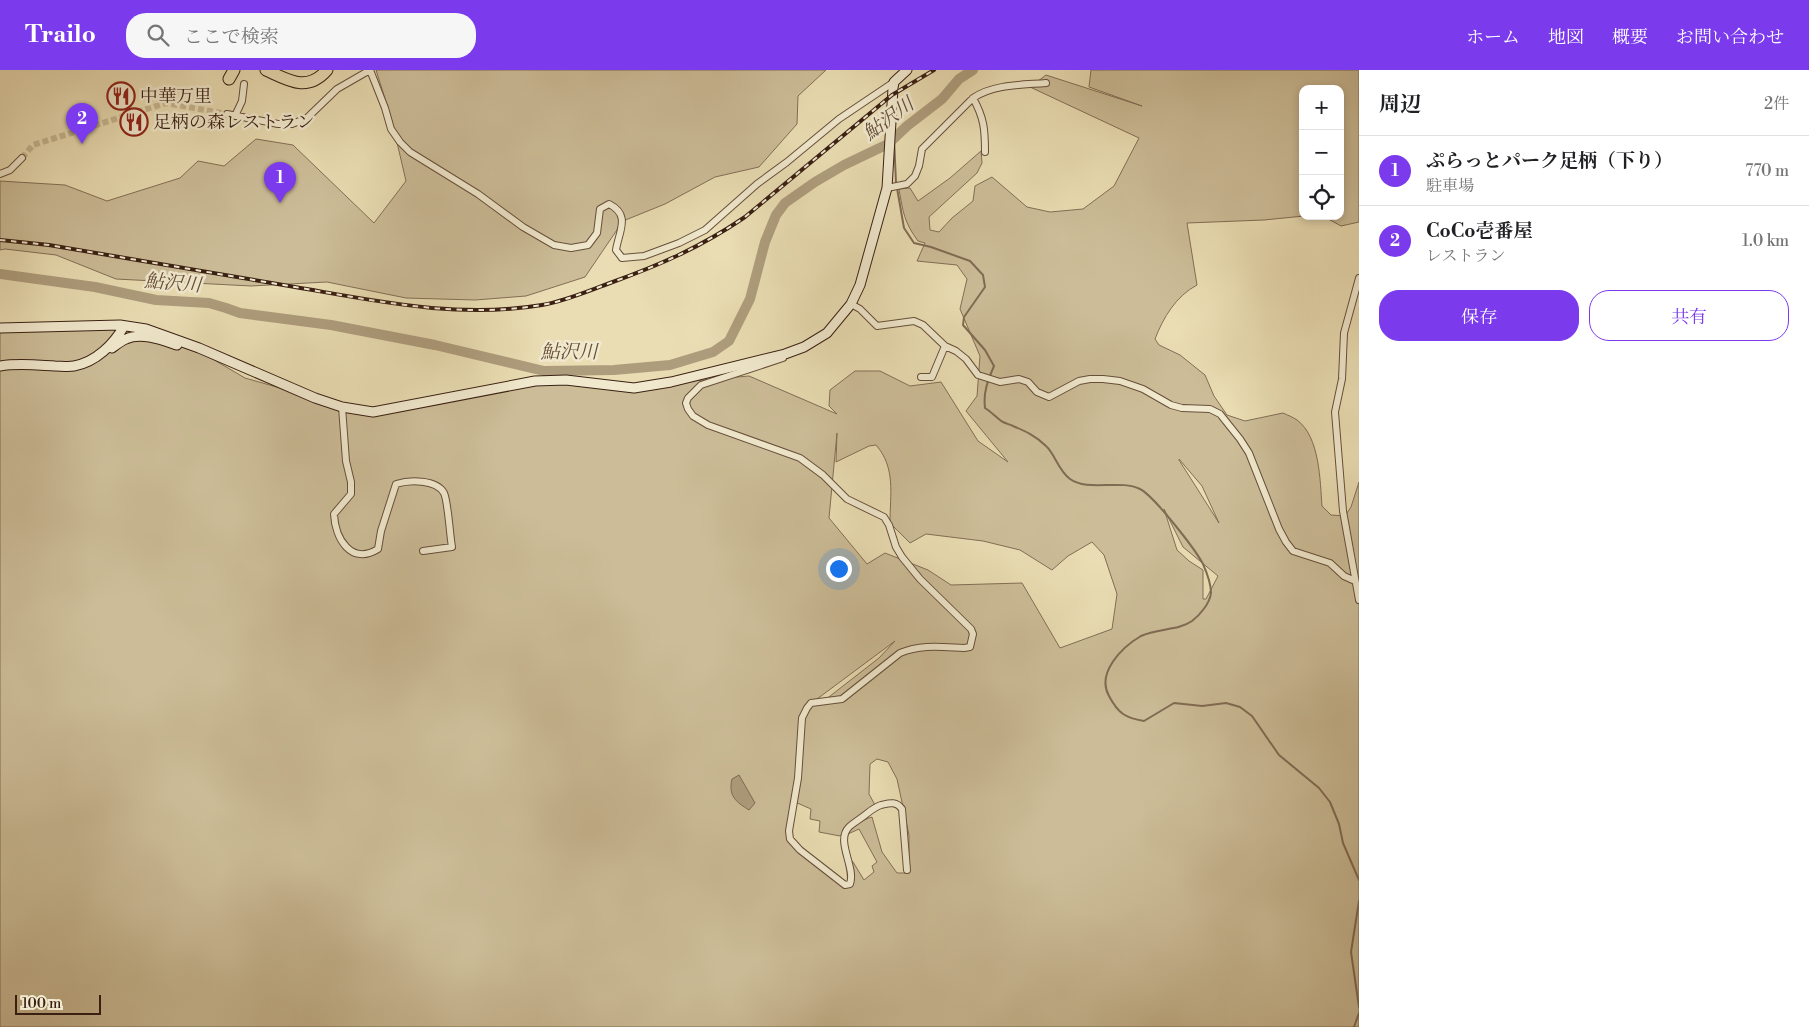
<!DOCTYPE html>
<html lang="ja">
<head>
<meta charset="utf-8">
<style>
  body { margin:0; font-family:"Libre Bodoni","Noto Serif JP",serif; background:#f6f6f6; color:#202124 }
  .controls { position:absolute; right:15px; top:15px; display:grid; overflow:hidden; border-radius:10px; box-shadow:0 2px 8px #0003 }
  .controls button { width:45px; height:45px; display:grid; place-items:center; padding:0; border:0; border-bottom:1px solid #e0e0e0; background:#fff; color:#202124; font:25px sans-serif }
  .scale { position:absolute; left:15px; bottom:12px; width:86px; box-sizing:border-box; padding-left:5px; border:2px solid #3a2013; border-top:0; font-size:14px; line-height:18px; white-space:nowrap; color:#3a2013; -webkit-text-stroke:4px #f1e9ce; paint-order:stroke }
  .you { position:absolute; left:838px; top:498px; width:18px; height:18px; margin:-12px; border:4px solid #fff; border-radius:50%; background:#1a73e8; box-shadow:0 0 0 8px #1a73e833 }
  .badge { display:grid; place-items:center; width:32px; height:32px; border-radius:50%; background:#7c3aed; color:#fff; font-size:16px; font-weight:700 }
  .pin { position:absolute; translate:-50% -41px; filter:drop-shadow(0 1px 2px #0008) }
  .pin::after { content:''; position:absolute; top:26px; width:18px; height:15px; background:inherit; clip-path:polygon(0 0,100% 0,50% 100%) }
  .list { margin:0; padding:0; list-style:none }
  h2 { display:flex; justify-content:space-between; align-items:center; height:65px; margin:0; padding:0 20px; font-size:21px }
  h2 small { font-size:16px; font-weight:400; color:#757577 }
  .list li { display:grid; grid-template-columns:32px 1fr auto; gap:15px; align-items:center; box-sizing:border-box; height:70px; padding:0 20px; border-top:1px solid #e0e0e0 }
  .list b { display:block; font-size:19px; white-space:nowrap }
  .list p { margin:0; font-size:16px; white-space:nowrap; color:#757577 }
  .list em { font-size:16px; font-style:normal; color:#757577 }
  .actions { display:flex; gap:10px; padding:15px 20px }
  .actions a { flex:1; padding:11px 0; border:1px solid #7c3aed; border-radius:20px; text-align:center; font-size:18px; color:#7c3aed }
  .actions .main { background:#7c3aed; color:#fff }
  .icon { flex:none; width:28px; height:28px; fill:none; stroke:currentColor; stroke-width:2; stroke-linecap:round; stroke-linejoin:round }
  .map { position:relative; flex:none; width:1359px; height:957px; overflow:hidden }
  header { display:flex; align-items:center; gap:30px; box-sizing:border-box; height:70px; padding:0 25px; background:#7c3aed; color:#fff }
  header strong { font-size:24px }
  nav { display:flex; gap:28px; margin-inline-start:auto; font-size:18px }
  .search { width:350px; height:45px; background:#f6f6f6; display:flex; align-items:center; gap:12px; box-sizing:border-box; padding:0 18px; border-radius:20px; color:#757577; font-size:19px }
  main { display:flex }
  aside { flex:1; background:#fff }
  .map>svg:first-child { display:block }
</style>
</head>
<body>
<header>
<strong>Trailo</strong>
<div class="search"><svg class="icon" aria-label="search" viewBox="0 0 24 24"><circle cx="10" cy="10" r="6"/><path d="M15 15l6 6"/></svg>ここで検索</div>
<nav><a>ホーム</a><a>地図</a><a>概要</a><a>お問い合わせ</a></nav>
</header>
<main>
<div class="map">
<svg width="1359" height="957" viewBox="0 0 1359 957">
  <rect width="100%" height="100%" fill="#eaddb3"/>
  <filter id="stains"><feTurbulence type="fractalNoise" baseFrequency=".004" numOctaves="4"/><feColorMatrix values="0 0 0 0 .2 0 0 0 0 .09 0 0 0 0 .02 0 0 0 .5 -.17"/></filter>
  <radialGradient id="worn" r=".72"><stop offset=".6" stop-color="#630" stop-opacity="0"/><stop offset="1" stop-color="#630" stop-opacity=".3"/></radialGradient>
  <path fill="#ccbd98" stroke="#836e56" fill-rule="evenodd" d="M376 0H826L798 26 797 54 759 97 715 107 665 134 623 151 585 207 526 226 475 230 406 228 327 212 251 216 116 209 56 185 5 179 0 180V111L65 115 107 131 180 108 198 91 224 96 256 69 293 75 374 153 406 111 392 51Z
    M1091 0H1359V152L1341 156 1323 146H1340V19H1303V146H1304L1264 150 1187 153 1197 215C1176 226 1163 248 1155 269L1159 275 1180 285 1205 305 1214 326 1227 345 1245 351 1283 343C1287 345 1293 347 1297 350 1320 367 1320 411 1322 436L1331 445 1345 446 1351 437 1359 412V957H0V254L124 256 139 269 168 267 199 281 245 308 315 328 349 342 545 311 622 317 749 306 837 344 829 336 830 320 855 301H880L910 316 941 312 978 371 1008 392 966 341 977 326 980 286 960 239 967 209 957 195 917 191 925 173 918 171C904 152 903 142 899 119L910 118 918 131 950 108 981 81 982 93 977 103 929 147 930 160 939 162 952 148 973 131 975 116 992 107 1027 137 1050 142 1083 139 1114 116 1139 68 1030 17 1046 5 1142 36 1089 17ZM837 363 836 392 869 376 876 375C896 398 890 424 890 453L910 473 926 464 983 471 1020 480 1052 500 1068 486 1092 472 1104 485 1117 524 1112 559 1060 578 1022 513 951 515 928 500 885 483 867 494 829 448ZM1179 389 1202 416 1219 453 1179 390ZM1164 439 1183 477 1218 506 1206 529H1203V500L1189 491 1177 480ZM895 571 879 588 825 630 813 632ZM877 689 888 692 897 709 909 765V803H897L882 782 872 747C862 750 854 755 848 764L859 759 877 792 872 796 874 802 864 810 853 792 850 790 854 809 849 817 793 773 791 748 795 732 811 739 810 749 820 751 819 762 840 766 875 735 869 724 870 694Z"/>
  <path fill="#ae9d7d" stroke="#806b53" d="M739 705 755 733 749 740C736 732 728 726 732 709Z"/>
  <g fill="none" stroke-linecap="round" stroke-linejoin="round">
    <path stroke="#806b53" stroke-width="2" d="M894 68 896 113
      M897 118 904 158 914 173 931 177 970 191 983 205 985 217 964 247 963 255 985 280 994 296C988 310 983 322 985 338 991 342 995 346 1000 350 1003 353 1009 354 1013 356 1025 361 1036 366 1046 376 1055 384 1058 400 1070 409 1088 422 1120 409 1140 419 1154 426 1195 479 1203 494 1207 503 1211 513 1211 523 1210 533 1200 545 1192 551 1178 561 1157 558 1141 566 1122 577 1096 603 1109 626 1118 643 1125 648 1144 651L1174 633 1202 636 1226 633 1240 637 1252 646 1279 685 1319 718 1330 732 1339 754 1343 773 1359 810
      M1359 831 1351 882 1359 937
      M1354 957 1359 943"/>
    <path stroke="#ae9d7d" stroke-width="10" d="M0 204 95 217 156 230 209 233 226 238 240 243 331 255 435 275 544 301 614 300 670 295 713 282 729 271 750 229 765 172 776 145 785 133 815 112 844 95 888 74 907 56 942 29 959 9 973 0"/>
    <path stroke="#c7b793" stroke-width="6" stroke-dasharray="6 3" stroke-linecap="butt" d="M22 88 33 75 166 33 227 44"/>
    <g stroke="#664f3b" stroke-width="8">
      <path id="street" d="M370 0 385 38 391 59 400 72 410 82 478 124 523 157 554 175 571 178 588 175 597 163 600 139 609 134C631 145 619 161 616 180L622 188 644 186 679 173 705 160 757 114 787 92 839 49 894 12
        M973 28C984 48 985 59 985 82
        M227 44 278 54H292L307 48 337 19 370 0
        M235 46 242 31 244 14
        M0 104 10 100 22 88
        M887 118 907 114 915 106 919 96 922 79 973 28C994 14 1022 15 1046 13
        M1359 208 1344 263 1342 309 1335 342 1343 441 1359 530
        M851 234 860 239 877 256 914 251 923 255 945 276 956 281 966 289 978 305 1000 312 1019 309 1028 312 1037 322 1049 327 1079 311 1090 309H1103L1120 311 1143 319 1171 335 1182 338 1210 339 1220 344 1240 369 1249 383 1279 459 1286 472 1293 481 1330 493 1344 506 1355 511
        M783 288 701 315 688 328 686 333 688 339 693 346 708 355 800 388 823 405 847 429 884 447 889 455 896 477 902 487 920 509 971 559 973 564 970 577 964 578C942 577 921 574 900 583L842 629 811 633 807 638 802 648 798 708 789 761 790 769 800 780 845 815 850 814C856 797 835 771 849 757 852 754 857 751 861 748 868 743 874 737 881 735 890 733 896 731 902 739L907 800
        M921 307H932L945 276
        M342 337 346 391 351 412V424L334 444C335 468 351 496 378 479L381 461 396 414C409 410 436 409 444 423 448 431 450 467 452 477L423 481"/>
    </g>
    <g stroke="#3a2013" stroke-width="11">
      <path id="secondary" d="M0 258 120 255 146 259 199 278 315 328 342 337 373 342 535 311 566 310 634 318 671 312 785 284 804 277 827 263 851 234 860 215 887 118 893 18 894 12 907 0
        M112 278C116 275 121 271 126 269 141 262 162 270 177 275
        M0 296C18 293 36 295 55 296 61 296 68 297 74 296 96 292 114 274 124 256"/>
    </g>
    <g stroke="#3a2013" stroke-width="13">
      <path id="highway" d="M266 0C288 10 307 23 327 0
        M229 9 234 0"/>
    </g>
    <use href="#street" stroke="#f1e9ce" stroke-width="6"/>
    <use href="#secondary" stroke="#f1e9ce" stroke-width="9"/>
    <use href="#highway" stroke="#eaddb3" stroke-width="11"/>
    <g stroke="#3a2013" stroke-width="4">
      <path id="rail" d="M0 170 49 175C131 189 213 203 295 217 377 231 458 249 542 235 565 231 588 221 610 213 660 195 701 177 745 147L892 25 934 0"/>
    </g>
    <use href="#rail" stroke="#f1e9ce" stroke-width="2" stroke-dasharray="5.5" stroke-linecap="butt"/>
  </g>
  <defs>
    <g id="restaurant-ring" transform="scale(1.4375)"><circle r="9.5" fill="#f1e9ce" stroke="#8f2418" stroke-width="1.5"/><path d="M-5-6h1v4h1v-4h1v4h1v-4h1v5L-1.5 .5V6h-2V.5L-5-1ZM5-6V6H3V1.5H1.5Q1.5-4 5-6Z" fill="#8f2418"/></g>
  </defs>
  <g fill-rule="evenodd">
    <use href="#restaurant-ring" x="121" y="26"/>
    <use href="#restaurant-ring" x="134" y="52"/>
  </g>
  <g text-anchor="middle" stroke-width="5" stroke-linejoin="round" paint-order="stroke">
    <g font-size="18" fill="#3a2013" stroke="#f1e9ce" text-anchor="start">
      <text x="140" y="32">中華万里</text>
      <text x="153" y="58">足柄の森レストラン</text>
    </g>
    <g font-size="19" font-style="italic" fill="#634c38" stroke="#f1e9ce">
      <text transform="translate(888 48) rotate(-36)" y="7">鮎沢川</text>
      <text transform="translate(173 212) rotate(5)" y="7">鮎沢川</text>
      <text x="569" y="288">鮎沢川</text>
    </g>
  </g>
  <rect width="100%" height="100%" filter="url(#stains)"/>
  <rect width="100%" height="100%" fill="url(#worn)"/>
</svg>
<div class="controls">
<button>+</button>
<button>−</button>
<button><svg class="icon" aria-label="locate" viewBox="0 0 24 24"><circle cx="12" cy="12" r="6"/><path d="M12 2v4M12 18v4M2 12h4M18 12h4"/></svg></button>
</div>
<div class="scale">100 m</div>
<div class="you"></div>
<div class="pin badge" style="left:280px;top:133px">1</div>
<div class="pin badge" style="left:82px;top:74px">2</div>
</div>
<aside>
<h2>周辺<small>2件</small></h2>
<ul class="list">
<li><span class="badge">1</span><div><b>ぷらっとパーク足柄（下り）</b><p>駐車場</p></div><em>770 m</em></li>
<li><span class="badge">2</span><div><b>CoCo壱番屋</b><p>レストラン</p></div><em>1.0 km</em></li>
</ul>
<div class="actions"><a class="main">保存</a><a>共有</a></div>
</aside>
</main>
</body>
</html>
